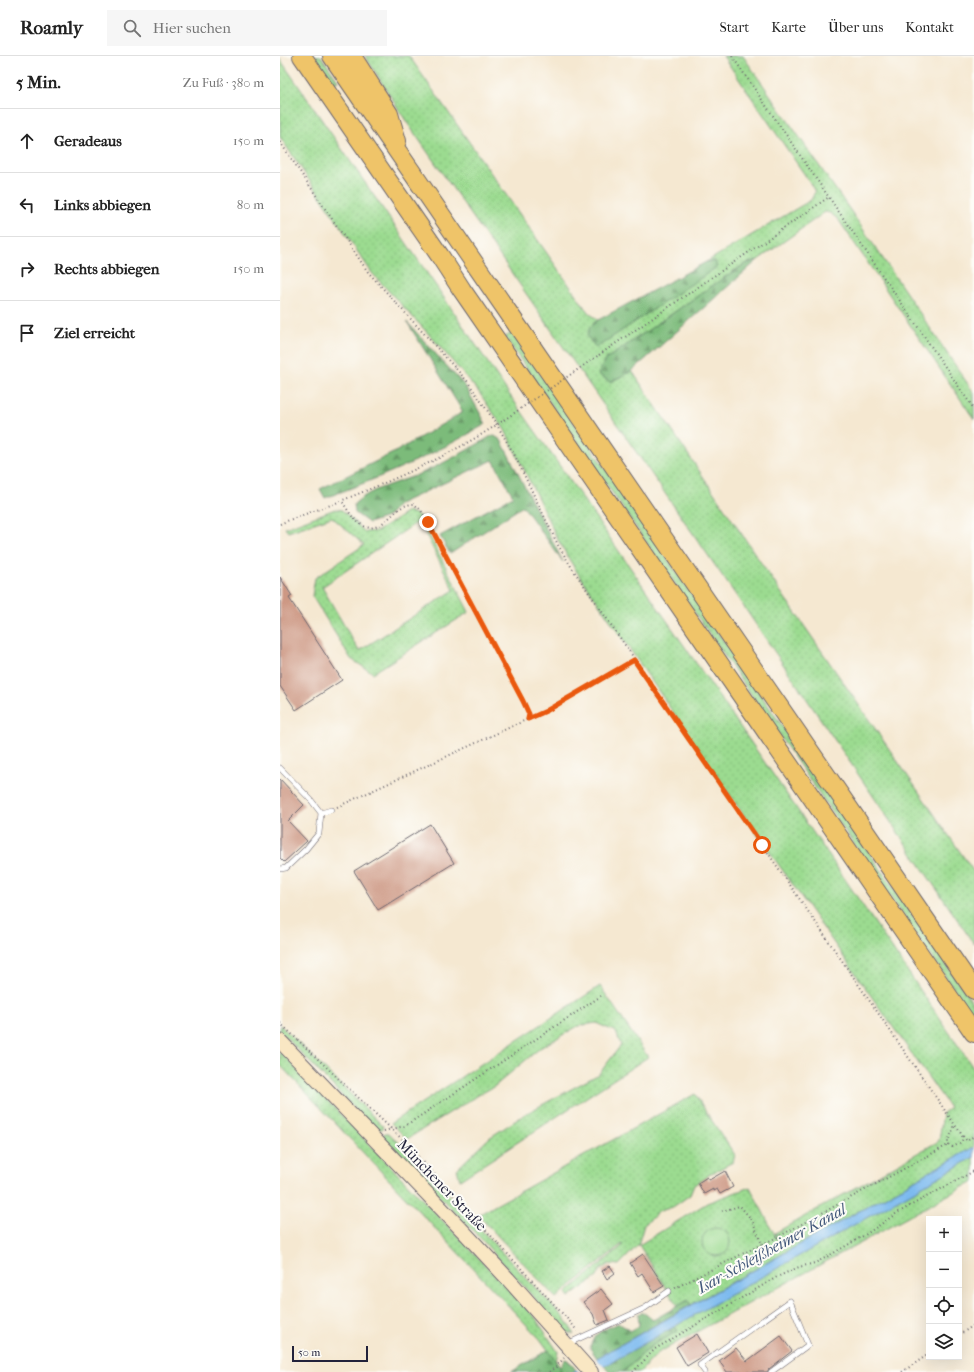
<!DOCTYPE html>
<html lang="de">
<head>
<meta charset="utf-8">
<style>
  body { margin:0; font-family:"IM FELL French Canon",serif; background:#f6f6f6; color:#222 }
  .controls { position:absolute; right:12px; bottom:12px; display:grid; overflow:hidden; border-radius:0px; box-shadow:0 4px 16px #0002 }
  .controls button { width:36px; height:36px; display:grid; place-items:center; padding:0; border:0; border-bottom:1px solid #e0e0e0; background:#fff; color:#222; font:20px sans-serif }
  .scale { position:absolute; left:12px; bottom:10px; width:76px; box-sizing:border-box; padding-left:4px; border:2px solid #22223b; border-top:0; font-size:11px; line-height:14px; white-space:nowrap; color:#22223b; -webkit-text-stroke:3px #fdfcf7; paint-order:stroke }
  .stop { position:absolute; width:12px; height:12px; margin:-9px; border:3px solid #ea580c; border-radius:50%; background:#fff }
  .stop.end { background:#ea580c; border-color:#fff; box-shadow:0 1px 4px #0008 }
  .list { margin:0; padding:0; list-style:none }
  h2 { display:flex; justify-content:space-between; align-items:center; height:52px; margin:0; padding:0 16px; font-size:17px }
  h2 small { font-size:13px; font-weight:400; color:#767676 }
  .list li { display:grid; grid-template-columns:26px 1fr auto; gap:12px; align-items:center; box-sizing:border-box; height:64px; padding:0 16px; border-top:1px solid #e0e0e0 }
  .list b { display:block; font-size:15px; white-space:nowrap }
  .list em { font-size:13px; font-style:normal; color:#767676 }
  .icon { flex:none; width:22px; height:22px; fill:none; stroke:currentColor; stroke-width:2; stroke-linecap:round; stroke-linejoin:round }
  .map { position:relative; flex:none; width:694px; height:1316px; overflow:hidden }
  header { display:flex; align-items:center; gap:24px; box-sizing:border-box; height:56px; padding:0 20px; background:#fff; border-bottom:1px solid #e0e0e0 }
  header strong { font-size:19px }
  nav { display:flex; gap:22px; margin-inline-start:auto; font-size:14px }
  .search { width:280px; height:36px; background:#f6f6f6; display:flex; align-items:center; gap:10px; box-sizing:border-box; padding:0 14px; border-radius:0px; color:#767676; font-size:15px }
  main { display:flex }
  aside { flex:1; background:#fff }
  .map>svg:first-child { display:block }
</style>
</head>
<body>
<header>
<strong>Roamly</strong>
<div class="search"><svg class="icon" aria-label="search" viewBox="0 0 24 24"><circle cx="10" cy="10" r="6"/><path d="M15 15l6 6"/></svg>Hier suchen</div>
<nav><a>Start</a><a>Karte</a><a>Über uns</a><a>Kontakt</a></nav>
</header>
<main>
<aside>
<h2>5 Min.<small>Zu Fuß · 380 m</small></h2>
<ul class="list">
<li><svg class="icon" aria-label="ahead" viewBox="0 0 24 24"><path d="M12 20V5M6 11l6-6 6 6"/></svg><div><b>Geradeaus</b></div><em>150 m</em></li>
<li><svg class="icon" aria-label="left" viewBox="0 0 24 24"><path d="M17 20v-9H6M10 6l-5 5 5 5"/></svg><div><b>Links abbiegen</b></div><em>80 m</em></li>
<li><svg class="icon" aria-label="right" viewBox="0 0 24 24"><path d="M7 20v-9h11M14 6l5 5-5 5"/></svg><div><b>Rechts abbiegen</b></div><em>150 m</em></li>
<li><svg class="icon" aria-label="arrive" viewBox="0 0 24 24"><path d="M6 21V4h12l-3 4 3 4H6"/></svg><div><b>Ziel erreicht</b></div></li>
</ul>
</aside>
<div class="map">
<svg width="694" height="1316" viewBox="0 0 694 1316">
  <defs>
    <pattern id="grass-dots" width="8" height="8" patternUnits="userSpaceOnUse"><rect width="8" height="8" fill="#9bdb90"/><path d="M2 2h.1M6 6h.1" fill="none" stroke="#85bc7d" stroke-width="1.8" stroke-linecap="round"/></pattern>
    <pattern id="forest-firs" width="22" height="20" patternUnits="userSpaceOnUse"><rect width="22" height="20" fill="#7cbb7a"/><path d="M5 1l3.5 6h-7zM16 11l3.5 6h-7z" fill="#659865"/></pattern>
  </defs>
  <rect width="100%" height="100%" fill="#fdfcf7"/>
  <filter id="ink" filterUnits="userSpaceOnUse"><feTurbulence type="fractalNoise" baseFrequency=".025" numOctaves="2"/><feDisplacementMap in="SourceGraphic" scale="8" xChannelSelector="R" yChannelSelector="G"/><feConvolveMatrix kernelMatrix="1 2 1 2 8 2 1 2 1" color-interpolation-filters="sRGB"/></filter>
  <filter id="wash" filterUnits="userSpaceOnUse"><feTurbulence type="fractalNoise" baseFrequency=".012" numOctaves="4" result="noise"/><feDisplacementMap in="SourceGraphic" scale="16" xChannelSelector="R" yChannelSelector="G"/><feGaussianBlur stdDeviation="0.9" result="paint"/><feColorMatrix in="noise" values="0 0 0 0 0 0 0 0 0 0 0 0 0 0 0 0 0 1.4 0 .05"/><feComposite in="paint" operator="in"/></filter>
  <g filter="url(#wash)">
    <rect width="100%" height="100%" fill="#f5e8d1"/>
    <path fill="url(#grass-dots)" stroke="#5e7e66" fill-rule="evenodd" d="M33 0H41L58 25 52 28Z
      M85 0H129L308 256 318 264 310 271 435 205 426 206 531 144 535 136 529 125 443 0H463L570 154 694 337V363L558 163 550 157 545 156 478 204 465 208 445 221 325 304 319 318 330 326 352 315 496 529 694 816V888L464 551 126 65Z
      M0 3 156 230 227 335 296 433 539 785 694 1013V1091L411 1249 408 1245 398 1251 359 1189 427 1147 470 1131 501 1191 495 1177 659 1085 663 1057 670 1052 458 751 295 513 278 484 225 374 198 335 154 284 92 217 0 81Z
      M232 277 694 949V962L225 281Z
      M55 453 62 454 85 476 98 475 128 456 136 458 140 461 189 556 93 617 71 603 32 540 35 522 84 489 52 461 8 476 5 472ZM139 465 174 534 79 595 42 531Z
      M320 930 368 1001 180 1124 177 1113 209 1082 247 1057 319 1018 341 989 336 976 316 967 298 970 260 992 215 1030 195 1041 127 1083 111 1067Z
      M0 969 103 1070 102 1073 96 1075 0 975Z
      M0 995 255 1261 278 1296 276 1305 260 1283 0 1009Z
      M415 1038 430 1062 455 1099 453 1106 432 1117 414 1129 410 1139 393 1151 380 1155 364 1169 358 1189 339 1209 329 1208 320 1214 317 1221 289 1241 286 1237 342 1190 343 1187 276 1242 198 1159Z
      M105 1077H109C169 1137 225 1201 284 1262L294 1277 293 1278 286 1276 281 1272 203 1185 103 1083V1079Z
      M694 1101V1125L378 1297 360 1316H343L373 1289 397 1275 395 1270Z"/>
    <path fill="url(#forest-firs)" stroke="#4f6e5a" d="M478 204 352 315 330 326 318 318 325 304 445 221 465 208Z
      M435 205 437 211 316 292 307 280 310 271 318 264 426 206Z
      M127 266 185 330 206 368C154 399 102 421 45 442L40 433 115 396 183 356Z
      M213 379 221 384 283 506 243 450 170 498 160 480 233 440 213 404 119 448 107 461 89 467 75 457 74 448C92 431 119 427 142 417 166 406 190 393 213 379Z
      M408 1244 411 1249 317 1302 310 1292C314 1275 324 1274 339 1267L350 1275 359 1270 358 1258 363 1256 373 1264Z
      M395 1270 398 1275 373 1289 343 1316H329L324 1310Z
      M268 1294 280 1311 285 1303 288 1304 296 1314 292 1316H231Z"/>
    <path fill="#9bdb90" stroke="#5e7e66" d="M422 1186a14 14 0 1 1 28 0a14 14 0 1 1-28 0Z"/>
    <path fill="#7bbaef" stroke="#4e6e95" d="M694 1091V1101L314 1316H292Z"/>
    <path fill="#f5e8d1" d="M315 1301 325 1312 318 1316H299L295 1312Z"/>
    <g id="blocks">
      <path fill="#cd9884" d="M0 521 12 540 9 542 62 624 16 654 0 630Z
        M0 723 24 749 8 765 27 785 4 806 0 802Z
        M150 768 174 807 98 854 74 815Z
        M445 1115 453 1131 440 1138 437 1133 433 1135V1133L424 1138 418 1127 427 1121 429 1124Z
        M363 1198 384 1230 374 1236 362 1217 358 1220 350 1207Z
        M330 1210 335 1217 327 1223 322 1215Z
        M321 1233 333 1248 325 1254 329 1264 317 1269 313 1258 303 1246Z
        M417 1278 428 1297 407 1310 396 1291Z
        M501 1280 512 1295 489 1313 487 1316H447L439 1305 456 1292 467 1305Z"/>
    </g>
  </g>
  <g filter="url(#ink)">
    <use href="#blocks" fill-opacity="0" stroke="#6c6770" stroke-width="1"/>
    <g fill="none" stroke-linecap="round" stroke-linejoin="round">
      <g stroke="#6c6770" stroke-width="6">
        <path id="service" d="M0 712 31 744 41 757 39 777 26 793 6 812 0 813
          M41 757 51 754
          M287 1288 365 1252 389 1235
          M425 1316 420 1309 510 1245 528 1289 491 1316"/>
      </g>
      <g stroke="#6c6770" stroke-width="16">
        <path id="secondary" d="M0 985 185 1177 228 1223 311 1316"/>
      </g>
      <g stroke="#6c6770" stroke-width="20">
        <path id="motorway" d="M22 0 160 200 182 234 694 977
          M52 0 694 934
          M72 0 109 58 117 85"/>
      </g>
      <path stroke="#6c6770" stroke-width="2" stroke-dasharray="1 3" stroke-linecap="butt" d="M452 0 694 353
        M0 86 88 216 188 326 217 369 234 398 278 489 292 512 675 1069C683 1080 688 1085 672 1091L668 1089V1085L675 1069
        M319 299 549 141
        M0 468C20 459 42 453 63 444 118 422 174 398 224 364
        M249 663 267 655 354 604
        M57 751 248 663 249 658 243 645 141 454 134 448C130 448 126 449 122 451 111 458 97 479 82 469 73 464 67 453 62 445
        M0 967 123 1084 292 1268 297 1275
        M104 1075 125 1070 321 940
        M683 1080 687 1085 694 1080
        M482 1188 496 1182 668 1089
        M395 1232 482 1188 472 1164 460 1150 442 1155
        M679 1279 694 1269
        M269 1316 276 1311 284 1302
        M353 1316 375 1293 497 1221 519 1211 535 1207 545 1202 585 1179 617 1157 694 1115
        M622 1316 649 1298"/>
      <use href="#service" stroke="#fff" stroke-width="5"/>
      <use href="#secondary" stroke="#f9e7c3" stroke-width="14"/>
      <use href="#motorway" stroke="#efc469" stroke-width="18"/>
      <path stroke="#6c6770" stroke-width="2" stroke-dasharray="1 3" stroke-linecap="butt" d="M224 364 319 299"/>
    </g>
  </g>
  <g fill="none" stroke-linecap="round" stroke-linejoin="round" filter="url(#ink)">
    <path stroke="#ea580c" stroke-width="5" d="M148 466 243 645 249 658 248 663 266 655 354 604 482 789"/>
  </g>
  <g text-anchor="middle" stroke-width="4" stroke-linejoin="round" paint-order="stroke">
    <g font-size="15" fill="#22223b" stroke="#fdfcf7">
      <text transform="translate(162 1129) rotate(46)" y="5">Münchener Straße</text>
    </g>
    <g font-size="16" font-style="italic" fill="#41577a" stroke="#fdfcf7">
      <text transform="translate(491 1192) rotate(-29)" y="6">Isar-Schleißheimer Kanal</text>
    </g>
  </g>
</svg>
<div class="controls">
<button>+</button>
<button>−</button>
<button><svg class="icon" aria-label="locate" viewBox="0 0 24 24"><circle cx="12" cy="12" r="6"/><path d="M12 2v4M12 18v4M2 12h4M18 12h4"/></svg></button>
<button><svg class="icon" aria-label="layers" viewBox="0 0 24 24"><path d="M12 4l9 5-9 5-9-5zM3 14l9 5 9-5"/></svg></button>
</div>
<div class="scale">50 m</div>
<div class="stop" style="left:482px;top:789px"></div>
<div class="stop end" style="left:148px;top:466px"></div>
</div>
</main>
</body>
</html>
